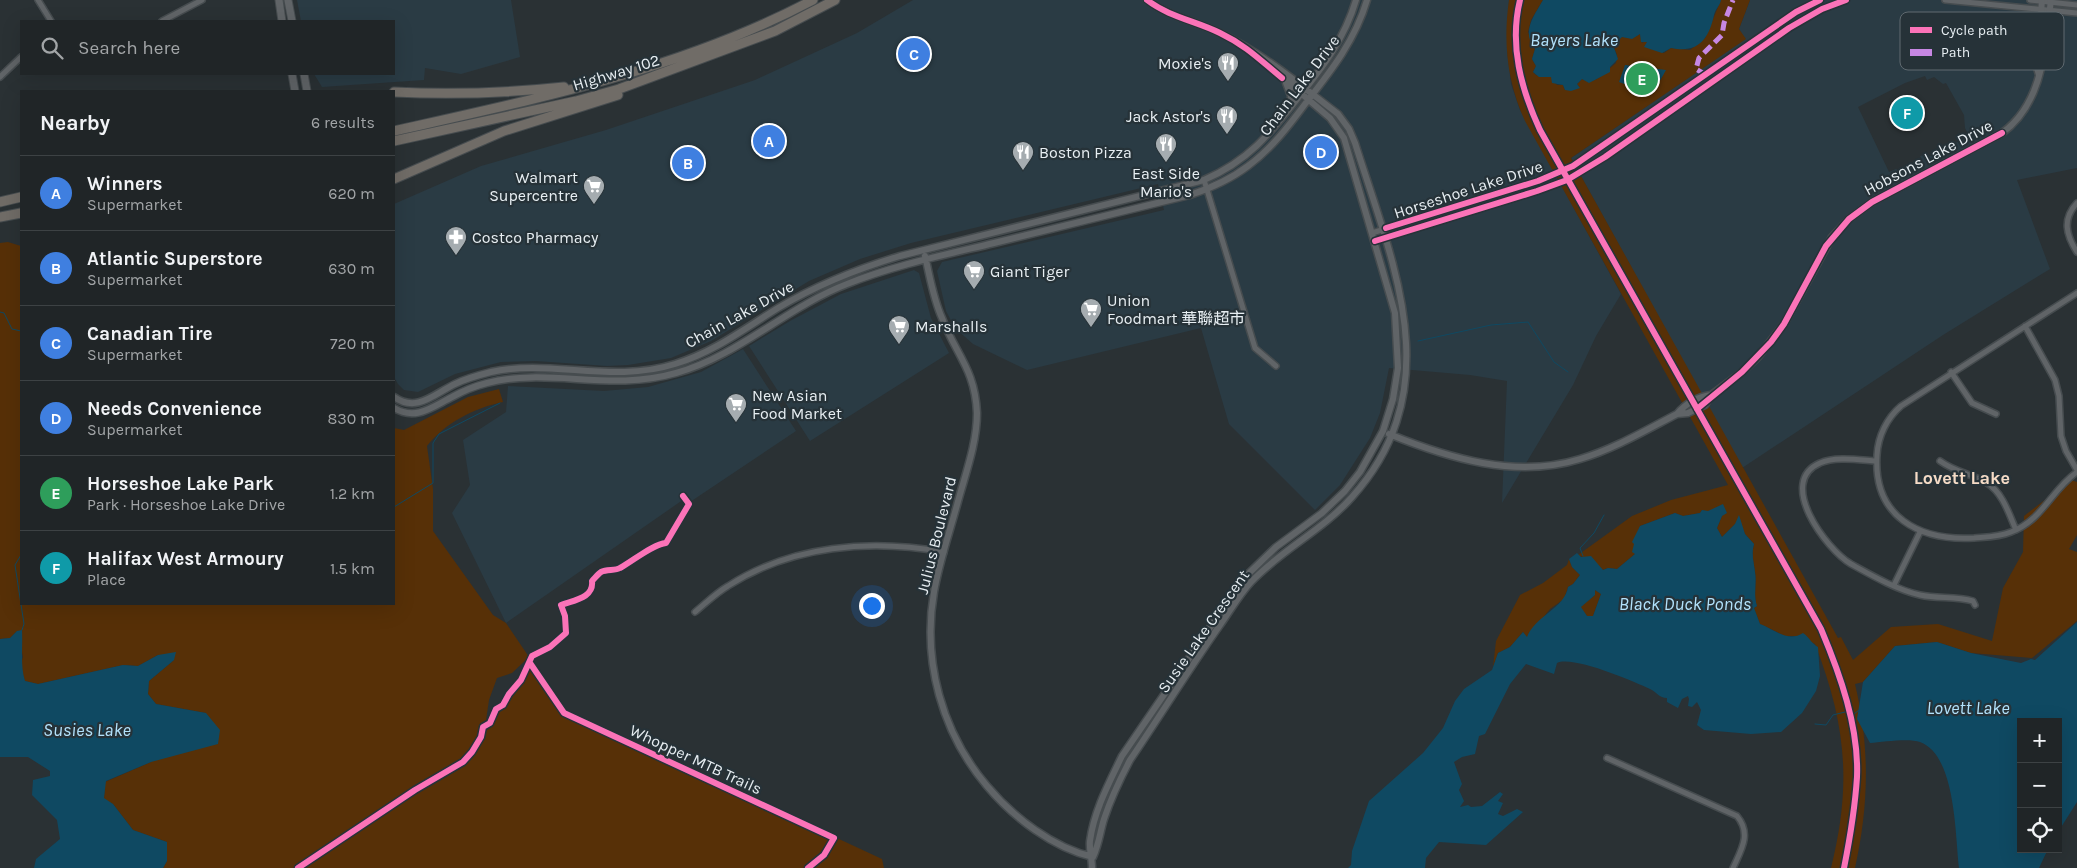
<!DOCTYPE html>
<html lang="en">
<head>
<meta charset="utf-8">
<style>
  body { margin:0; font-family:Karla,"Noto Sans SC",sans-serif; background:#2d3133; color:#f1f3f6 }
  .controls { position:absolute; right:15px; bottom:15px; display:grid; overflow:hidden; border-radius:0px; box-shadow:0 5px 20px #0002 }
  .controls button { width:45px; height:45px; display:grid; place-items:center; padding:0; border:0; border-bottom:1px solid #3d4244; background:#202527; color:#f1f3f6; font:25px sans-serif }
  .you { position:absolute; left:871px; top:605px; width:18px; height:18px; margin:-12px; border:4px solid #fff; border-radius:50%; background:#1a73e8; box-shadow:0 0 0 8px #1a73e833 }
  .badge { display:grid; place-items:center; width:32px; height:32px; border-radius:50%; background:#a5acb0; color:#fff; font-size:16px; font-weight:700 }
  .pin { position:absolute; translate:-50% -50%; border:2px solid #fff; box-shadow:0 1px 5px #0006 }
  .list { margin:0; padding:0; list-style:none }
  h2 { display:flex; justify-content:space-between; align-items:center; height:65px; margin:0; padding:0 20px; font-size:21px }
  h2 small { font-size:16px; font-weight:400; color:#a2a5a7 }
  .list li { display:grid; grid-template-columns:32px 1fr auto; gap:15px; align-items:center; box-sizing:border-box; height:75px; padding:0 20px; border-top:1px solid #3d4244 }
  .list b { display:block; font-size:19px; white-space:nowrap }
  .list p { margin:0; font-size:16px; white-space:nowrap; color:#a2a5a7 }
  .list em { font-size:16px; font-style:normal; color:#a2a5a7 }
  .icon { flex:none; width:28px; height:28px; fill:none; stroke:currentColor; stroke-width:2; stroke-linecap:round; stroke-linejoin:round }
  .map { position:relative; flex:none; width:2077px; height:868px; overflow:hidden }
  .search { position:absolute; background:#202527; box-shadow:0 5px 20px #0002; left:20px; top:20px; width:375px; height:55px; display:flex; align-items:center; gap:12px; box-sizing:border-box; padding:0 18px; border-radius:0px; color:#a2a5a7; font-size:19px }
  .panel { position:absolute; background:#202527; box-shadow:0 5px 20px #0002; left:20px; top:90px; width:375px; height:515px; border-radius:0px }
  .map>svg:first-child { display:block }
</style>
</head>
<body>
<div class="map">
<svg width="2077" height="868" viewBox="0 0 2077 868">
  <rect width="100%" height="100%" fill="#2a3134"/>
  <path fill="#2a3b44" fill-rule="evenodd" d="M297 0H511L520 57 461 74 425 68 424 80 322 87 314 74H394V21H301Z
    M913 0H1509L1507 50 1511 84 1520 110 1621 294 1596 336 1573 385 1502 503 1507 381 1470 375 1389 368 1380 413 1370 438 1340 485 1315 510 1229 424 1201 328 1027 370 973 344 955 328 946 311 937 271 942 262 1164 210 1158 184 911 243 860 259 809 281 711 341 671 358 628 365 607 366 536 361 501 362 455 374 418 392 404 390 398 384 394 377V204L481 166 606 130 755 80 857 33Z
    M1750 0H2077V168L2017 180 2050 269 1943 335 1742 468 1571 158 1745 39 1739 29ZM1925 76 1927 80 1934 77 1943 84 1946 83 1964 115 1965 128 1969 136 1926 158 1924 155 1920 156 1922 160 1899 171 1896 169 1889 172 1858 107 1905 83Z
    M914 270 919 273 931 318 949 353 810 441 749 346 790 321 841 294Z
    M743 349 796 431 690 502 687 497 506 623 452 513 470 485 463 440 506 412 508 386 604 391 648 387 701 372Z"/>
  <path fill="#573007" d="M1509 0H1543L1531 20 1528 32 1535 49 1532 59 1536 66 1533 72 1536 75 1551 77 1557 85H1563L1565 90 1579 87 1577 84 1582 79C1596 87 1606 70 1616 63L1617 55 1613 45 1622 37 1633 38 1640 34 1642 43 1646 41 1649 48 1664 53 1671 48 1690 50 1705 38 1721 0H1750L1739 29 1746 39 1571 158 1838 638 1841 637 1853 660 1891 627 1938 624 1992 641 2003 588 2023 552 2024 516 2071 480 2077 482V535L2069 549 2077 552V621L2032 658 1971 653 1937 642 1895 646 1863 682 1855 684C1870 747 1869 805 1855 868H1831C1852 784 1846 724 1815 644L1799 636H1785L1760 624 1754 608 1757 606C1753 594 1757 584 1755 572 1754 562 1751 556 1754 544L1745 534 1740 523 1735 524 1722 537 1717 528 1722 516 1702 510 1700 513 1683 516 1675 513 1640 526 1635 544V554L1617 569 1608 568 1603 570 1597 564 1578 555 1632 516 1671 500 1728 485 1525 121C1507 82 1503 42 1509 0Z
    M8 242 21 246V604H394V428L404 430 468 397 499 389 503 402C474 408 445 423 427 446L433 489V531L493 615 506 623 529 657 512 673 497 678 489 700 485 727 530 658 566 711 661 756 663 753 671 761 882 859 884 868H163L167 861V842L133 830 113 804 104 799 105 782 151 762 206 713 156 704 148 694 149 681 174 660 158 655 138 666 123 665 38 684 25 681 20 666 23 657 17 631 10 638 0 639V243Z
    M1569 559 1572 567 1580 575 1573 584 1568 587 1564 599 1550 609 1527 638 1523 632 1510 647 1498 653 1493 667 1496 641 1520 595 1543 583 1567 565Z
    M1595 590 1601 594 1593 616H1587L1580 607 1595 595Z"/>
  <path fill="#0f4962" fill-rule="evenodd" d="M1543 0H1721C1720 6 1715 9 1714 15 1709 38 1699 54 1671 48L1662 53 1644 47 1647 42H1641L1640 34 1632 39 1622 37 1613 45 1618 59 1610 67V72L1589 83 1582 79 1577 84 1580 88 1571 91 1565 90 1563 85 1552 83 1551 77H1539L1533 72 1536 66 1532 59 1535 49C1521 32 1534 16 1543 0Z
    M1625 65 1666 70C1651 99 1647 92 1619 82Z
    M1723 504 1727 513 1722 516 1717 528 1722 537 1735 524 1739 515 1745 534 1754 544C1751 555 1754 562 1755 572 1757 584 1753 594 1757 606L1754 608 1760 624C1774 629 1788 643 1803 633 1810 638 1811 643 1818 647L1820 676 1816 691 1802 713 1781 732 1751 734 1704 730 1697 725 1701 710 1697 702 1692 707 1688 706 1689 699 1688 696 1682 699 1678 708 1667 702V698C1659 698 1657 692 1650 689 1633 681 1572 655 1557 663L1554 674 1526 664 1510 684 1485 734 1479 736 1475 754 1462 757 1454 762 1462 784 1459 790 1464 801 1460 807 1468 805 1471 807 1482 806 1500 792 1503 794 1498 801 1503 803 1498 814 1503 816 1517 809 1523 812 1486 845 1439 842 1426 858 1425 868H1348L1351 865 1352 851 1369 801 1423 753 1443 728 1455 701 1464 689 1492 670 1498 653 1510 647 1523 632 1527 637C1535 616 1565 608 1568 587L1573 584 1580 575 1572 567 1569 559 1577 553 1581 557 1591 556 1603 570 1608 568 1617 569 1635 554 1632 552 1634 544 1632 542 1640 526 1675 513 1683 516 1700 513 1702 510 1708 511ZM1595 590 1601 594 1593 616H1587L1581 607 1595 595Z
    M2077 622V802L2058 832V722H2021V849H2048L2039 868H1959C1955 835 1956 755 1920 742 1909 738 1883 742 1870 743L1857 719 1863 682 1895 646 1937 642 1971 653 2021 663 2031 659 2035 660Z
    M22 630C23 648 20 665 25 681L38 684 123 665 138 666 158 655 176 652 174 660 149 681 148 694 156 704 206 713 220 730 218 744 151 762 106 781 104 798 113 804 133 830 167 842V861L163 868H34L36 859 60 839 57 820 32 795 33 780 50 776V771L28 757H0V639L10 638 17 631Z"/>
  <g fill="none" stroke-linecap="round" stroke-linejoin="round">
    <path stroke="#0f4962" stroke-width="1" d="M0 312 4 313 12 329 21 331
      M1418 341 1491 325 1528 322 1554 362 1568 372
      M394 507 433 483V443L439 434 500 403
      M21 555 15 565 24 624 22 630
      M1583 556 1580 548 1594 533 1604 515
      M1854 714 1859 710
      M1815 724 1826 725 1833 715 1845 712"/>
    <g stroke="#464c4f" stroke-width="8">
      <path id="minor" d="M38 0 51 21
        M1945 0 2077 13
        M2030 0 2077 5
        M162 21 202 0
        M0 77 21 57
        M1204 180 1255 348 1276 366
        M2077 203C2062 219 2066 235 2077 252
        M1372 233 1538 181 1573 166 1796 12 1820 0
        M1375 241 1537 191 1567 180 1605 157 1789 28 1822 9 1846 0
        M2077 293 1901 406C1887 418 1878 436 1877 455 1873 517 1919 541 1974 538 1986 537 1999 537 2011 532 2043 520 2051 490 2077 472
        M2025 326 2055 380 2059 396 2061 436 2066 451 2077 470
        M1951 372 1972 403 1996 414
        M1876 461C1860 460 1835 456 1820 463 1776 482 1826 549 1851 564 1871 575 1897 590 1920 595 1938 599 1955 596 1973 601L1975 605
        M1940 461C1955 472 1972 474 1987 483 2003 493 2009 514 2016 530
        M1894 585 1920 532
        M695 612C706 603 716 593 728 586 792 545 870 539 944 552
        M1607 758 1737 816C1752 834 1741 850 1733 868"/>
    </g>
    <g stroke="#464c4f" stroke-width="9">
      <path id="tertiary" d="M2039 75 2037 68 2042 0
        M1286 83 1291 96 1290 107
        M925 256C930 277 933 298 942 318 956 355 975 369 977 413 977 444 965 475 957 505 949 534 939 563 934 592 922 661 942 733 987 786 1013 817 1053 848 1093 857
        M394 397C417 413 434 394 455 384 467 378 479 375 491 372 552 359 612 384 675 364 714 352 744 329 778 308 817 285 857 269 900 256L1204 180C1248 161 1269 135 1298 98 1323 67 1345 38 1356 0
        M394 408C416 421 432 407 452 397 463 391 475 386 487 383 549 367 610 392 676 373 738 356 787 307 847 284 895 265 944 255 994 243 1059 227 1125 211 1190 195 1211 188 1231 179 1248 166 1271 149 1288 127 1305 104 1330 72 1355 41 1367 0
        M1677 414C1686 403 1697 397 1711 395
        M1389 434C1448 458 1516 479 1580 459 1614 449 1646 430 1677 414L1688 413 1705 405 1711 395 1742 372 1758 357 1784 324 1832 237 1849 219 1872 202 2002 133C2044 103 2045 46 2051 0
        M1093 857C1099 844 1100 832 1104 819 1111 798 1120 779 1130 760 1160 716 1189 669 1220 625 1230 611 1239 595 1251 582 1281 550 1323 530 1352 497 1450 388 1393 264 1355 143L1349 129 1338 114C1300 85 1264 54 1220 33 1196 21 1169 17 1147 0
        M1092 868C1092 859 1089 849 1090 841 1094 811 1109 783 1122 756L1244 578 1276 547 1322 513 1345 491 1360 472 1383 431 1393 399 1398 368 1395 313 1344 138 1330 118 1262 60"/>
    </g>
    <g stroke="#464c4f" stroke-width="9">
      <path id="secondary" d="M279 0 282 21
        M288 0 292 21
        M292 74 295 91
        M304 74 307 91"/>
    </g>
    <g stroke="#464c4f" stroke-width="11">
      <path id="motorway" d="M394 92C451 95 507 93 564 87
        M394 131C536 99 683 69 813 0
        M394 141 576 101 619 89 775 31 835 0
        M394 179 504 131 618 95
        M0 202 21 197
        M0 217 21 213"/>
    </g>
    <use href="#minor" stroke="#606467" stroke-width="5"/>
    <use href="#tertiary" stroke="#606467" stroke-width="6"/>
    <use href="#secondary" stroke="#606467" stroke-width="7"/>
    <use href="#motorway" stroke="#706c67" stroke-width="9"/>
    <path stroke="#c787e3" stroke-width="5" stroke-dasharray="10 5" stroke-linecap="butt" d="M1706 75 1696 69 1699 58 1722 35 1724 23 1733 0"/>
    <g stroke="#263238" stroke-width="9">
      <path id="cycleway" d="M1147 0C1169 17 1196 21 1220 33 1247 46 1260 60 1282 78
        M1520 0C1509 45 1521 89 1540 130L1821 629C1840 674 1859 727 1857 777 1855 808 1850 838 1844 868
        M1386 228 1538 181 1573 166 1796 12 1820 0
        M1375 241 1537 191 1567 180 1605 157 1789 28 1822 9 1846 0
        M1697 409 1742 372 1771 342 1784 324 1826 246 1849 219 1872 202 2002 133
        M530 663 564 713 834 838 824 855 808 868
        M298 868 415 790 463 762 472 752 481 737 483 727 490 723 496 709 503 705 509 694 521 680 532 656 550 647 566 633 565 616 561 605C574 600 594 598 592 581 595 578 598 574 601 572 607 569 615 571 620 568 633 561 653 544 666 543L689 504 683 496"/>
    </g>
    <use href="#cycleway" stroke="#fb73b8" stroke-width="6"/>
  </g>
  <defs>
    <g id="restaurant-pin" transform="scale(1.125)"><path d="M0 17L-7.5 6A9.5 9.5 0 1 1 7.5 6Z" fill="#a5acb0" stroke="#263238"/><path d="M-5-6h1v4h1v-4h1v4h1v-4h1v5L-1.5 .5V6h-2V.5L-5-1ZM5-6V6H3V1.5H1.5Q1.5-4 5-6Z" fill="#fff"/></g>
    <g id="supermarket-pin" transform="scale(1.125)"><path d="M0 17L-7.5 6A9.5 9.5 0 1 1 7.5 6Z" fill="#a5acb0" stroke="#263238"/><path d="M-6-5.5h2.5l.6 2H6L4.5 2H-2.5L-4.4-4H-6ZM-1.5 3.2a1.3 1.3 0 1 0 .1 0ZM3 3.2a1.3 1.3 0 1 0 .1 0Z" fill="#fff"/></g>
    <g id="pharmacy-pin" transform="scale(1.125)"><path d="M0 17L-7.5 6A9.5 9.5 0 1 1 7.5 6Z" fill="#a5acb0" stroke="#263238"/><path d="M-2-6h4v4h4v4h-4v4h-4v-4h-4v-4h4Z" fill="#fff"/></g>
  </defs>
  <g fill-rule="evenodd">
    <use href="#restaurant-pin" x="1228" y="63"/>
    <use href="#restaurant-pin" x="1227" y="116"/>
    <use href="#restaurant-pin" x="1166" y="144"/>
    <use href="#restaurant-pin" x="1023" y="152"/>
    <use href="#supermarket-pin" x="594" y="186"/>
    <use href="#pharmacy-pin" x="456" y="237"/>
    <use href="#supermarket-pin" x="974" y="271"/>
    <use href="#supermarket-pin" x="1091" y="309"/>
    <use href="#supermarket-pin" x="899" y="326"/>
    <use href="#supermarket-pin" x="736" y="404"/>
  </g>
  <g text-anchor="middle" stroke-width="4.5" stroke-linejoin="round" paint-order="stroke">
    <g font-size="16" fill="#e7eef2" stroke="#263238" text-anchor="start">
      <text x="1212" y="69" text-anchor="end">Moxie's</text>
      <text x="1211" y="122" text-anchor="end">Jack Astor's</text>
      <text x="1039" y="158">Boston Pizza</text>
      <text x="1166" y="179" text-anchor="middle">East Side<tspan x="1166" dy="18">Mario's</tspan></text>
      <text x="578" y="183" text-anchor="end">Walmart<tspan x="578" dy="18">Supercentre</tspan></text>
      <text x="472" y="243">Costco Pharmacy</text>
      <text x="990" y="277">Giant Tiger</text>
      <text x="1107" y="306">Union<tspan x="1107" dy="18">Foodmart 華聯超市</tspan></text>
      <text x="915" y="332">Marshalls</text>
      <text x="752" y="401">New Asian<tspan x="752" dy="18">Food Market</tspan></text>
    </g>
    <g font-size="16" fill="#e7eef2" stroke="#263238">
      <text transform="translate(616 72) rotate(-17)" y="6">Highway 102</text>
      <text transform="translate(1299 85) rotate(-53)" y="6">Chain Lake Drive</text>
      <text transform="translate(1928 157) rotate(-28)" y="6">Hobsons Lake Drive</text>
      <text transform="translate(1468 189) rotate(-18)" y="6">Horseshoe Lake Drive</text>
      <text transform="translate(739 314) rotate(-29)" y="6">Chain Lake Drive</text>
      <text transform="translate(936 535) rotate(-76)" y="6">Julius Boulevard</text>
      <text transform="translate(1203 631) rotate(-55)" y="6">Susie Lake Crescent</text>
      <text transform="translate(696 759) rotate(25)" y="6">Whopper MTB Trails</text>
    </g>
    <g font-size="18" font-style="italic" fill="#b2e2fc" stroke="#263238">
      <text x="1574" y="46">Bayers Lake</text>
      <text x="1685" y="610">Black Duck Ponds</text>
      <text x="1968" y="714">Lovett Lake</text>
      <text x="87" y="736">Susies Lake</text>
    </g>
    <g font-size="18" font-weight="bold" fill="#f5dbc6" stroke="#263238">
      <text x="1962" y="484">Lovett Lake</text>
    </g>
  </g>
  <rect x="1900" y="12" width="164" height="58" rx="8" fill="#263238" stroke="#606a70" stroke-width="1"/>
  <rect x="1910" y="27" width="22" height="6" fill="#fb73b8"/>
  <rect x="1910" y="49" width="22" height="7" fill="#c787e3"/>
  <g font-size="14" fill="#e7eef2">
    <text x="1941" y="35">Cycle path</text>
    <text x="1941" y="57">Path</text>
  </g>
</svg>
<div class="controls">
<button>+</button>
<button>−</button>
<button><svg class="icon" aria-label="locate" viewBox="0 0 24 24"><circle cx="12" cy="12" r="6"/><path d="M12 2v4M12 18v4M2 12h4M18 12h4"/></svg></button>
</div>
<div class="you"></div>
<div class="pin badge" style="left:769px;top:141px;background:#3f7fe0">A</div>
<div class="pin badge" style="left:688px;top:163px;background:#3f7fe0">B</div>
<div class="pin badge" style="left:914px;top:54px;background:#3f7fe0">C</div>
<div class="pin badge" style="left:1321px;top:152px;background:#3f7fe0">D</div>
<div class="pin badge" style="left:1642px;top:79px;background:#2e9e5b">E</div>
<div class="pin badge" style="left:1907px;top:113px;background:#0f9aa8">F</div>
<div class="search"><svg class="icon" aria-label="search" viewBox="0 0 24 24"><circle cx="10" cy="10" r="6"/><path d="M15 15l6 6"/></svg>Search here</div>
<section class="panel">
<h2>Nearby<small>6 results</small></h2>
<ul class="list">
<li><span class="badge" style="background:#3f7fe0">A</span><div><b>Winners</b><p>Supermarket</p></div><em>620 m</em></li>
<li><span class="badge" style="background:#3f7fe0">B</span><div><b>Atlantic Superstore</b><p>Supermarket</p></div><em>630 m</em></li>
<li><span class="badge" style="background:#3f7fe0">C</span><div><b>Canadian Tire</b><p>Supermarket</p></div><em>720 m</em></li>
<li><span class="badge" style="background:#3f7fe0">D</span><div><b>Needs Convenience</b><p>Supermarket</p></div><em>830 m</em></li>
<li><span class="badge" style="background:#2e9e5b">E</span><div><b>Horseshoe Lake Park</b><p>Park · Horseshoe Lake Drive</p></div><em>1.2 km</em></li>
<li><span class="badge" style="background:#0f9aa8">F</span><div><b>Halifax West Armoury</b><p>Place</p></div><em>1.5 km</em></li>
</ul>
</section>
</div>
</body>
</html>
